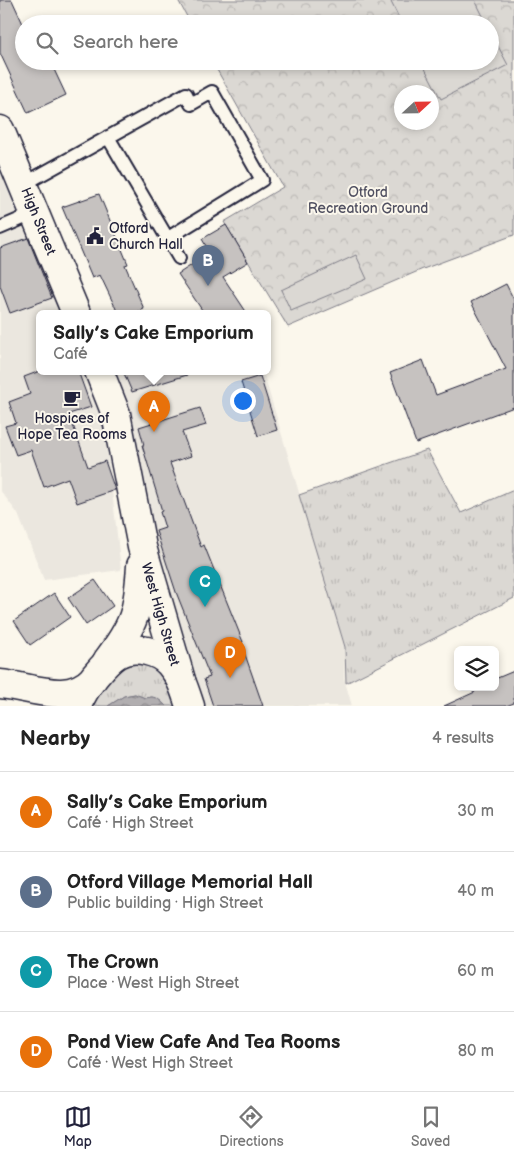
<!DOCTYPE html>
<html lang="en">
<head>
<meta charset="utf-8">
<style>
  body { margin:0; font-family:"Balsamiq Sans",sans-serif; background:#f2f2f2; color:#222 }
  .controls { position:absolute; right:15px; bottom:15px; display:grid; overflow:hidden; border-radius:8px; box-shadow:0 2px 8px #0003 }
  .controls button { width:45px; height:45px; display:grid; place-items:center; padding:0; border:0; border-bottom:1px solid #e0e0e0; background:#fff; color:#222; font:25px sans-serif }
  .compass { position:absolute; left:394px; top:85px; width:45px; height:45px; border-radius:50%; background:#fff; box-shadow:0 2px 8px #0003; rotate:68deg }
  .you { position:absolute; left:242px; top:400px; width:18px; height:18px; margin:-12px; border:4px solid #fff; border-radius:50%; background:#1a73e8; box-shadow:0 0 0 8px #1a73e833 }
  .badge { display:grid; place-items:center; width:32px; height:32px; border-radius:50%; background:#22223b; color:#fff; font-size:16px; font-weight:700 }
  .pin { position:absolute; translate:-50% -41px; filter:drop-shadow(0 1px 2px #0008) }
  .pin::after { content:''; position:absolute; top:26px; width:18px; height:15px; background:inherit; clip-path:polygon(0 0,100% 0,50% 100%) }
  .popup { position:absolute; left:36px; top:310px; width:235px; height:65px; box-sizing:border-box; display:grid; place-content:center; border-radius:8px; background:#fff; filter:drop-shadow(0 1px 4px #0005); font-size:16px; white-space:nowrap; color:#767676 }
  .popup b { font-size:19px; color:#222 }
  .popup::after { content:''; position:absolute; left:50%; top:100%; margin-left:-10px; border:10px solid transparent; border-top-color:#fff }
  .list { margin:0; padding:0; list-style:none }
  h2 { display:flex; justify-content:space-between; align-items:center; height:65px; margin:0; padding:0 20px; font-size:21px }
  h2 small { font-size:16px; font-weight:400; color:#767676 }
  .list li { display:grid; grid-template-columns:32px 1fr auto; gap:15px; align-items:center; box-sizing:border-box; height:80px; padding:0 20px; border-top:1px solid #e0e0e0 }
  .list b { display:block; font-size:19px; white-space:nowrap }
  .list p { margin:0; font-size:16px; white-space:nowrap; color:#767676 }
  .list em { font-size:16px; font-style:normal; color:#767676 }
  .icon { flex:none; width:28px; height:28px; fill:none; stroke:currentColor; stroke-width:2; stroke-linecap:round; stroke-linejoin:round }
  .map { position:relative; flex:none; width:514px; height:706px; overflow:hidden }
  .search { position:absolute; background:#fff; box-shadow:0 2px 8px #0003; left:15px; right:15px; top:15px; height:55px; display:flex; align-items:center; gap:12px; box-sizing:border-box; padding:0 18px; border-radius:28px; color:#767676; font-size:19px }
  .sheet { height:385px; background:#fff }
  nav { display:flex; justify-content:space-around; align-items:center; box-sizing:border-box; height:70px; border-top:1px solid #e0e0e0; background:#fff; font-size:14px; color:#767676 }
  nav a { display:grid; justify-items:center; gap:2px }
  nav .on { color:#22223b }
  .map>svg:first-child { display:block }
</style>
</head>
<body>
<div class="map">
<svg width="514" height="706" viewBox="0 0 514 706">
  <defs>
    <pattern id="grass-tufts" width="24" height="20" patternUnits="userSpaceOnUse" patternTransform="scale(1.25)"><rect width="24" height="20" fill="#dbd8d3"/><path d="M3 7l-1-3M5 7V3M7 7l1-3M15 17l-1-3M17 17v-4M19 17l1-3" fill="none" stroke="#bcb9b6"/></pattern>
    <pattern id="park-crowns" width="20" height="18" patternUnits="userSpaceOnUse" patternTransform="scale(1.25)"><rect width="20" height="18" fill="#dbd8d3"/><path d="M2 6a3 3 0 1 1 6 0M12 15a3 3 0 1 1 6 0" fill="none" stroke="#bcb9b6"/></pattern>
    <pattern id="water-waves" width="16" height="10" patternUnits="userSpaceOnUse" patternTransform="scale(1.25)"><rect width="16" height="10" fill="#b1aeb0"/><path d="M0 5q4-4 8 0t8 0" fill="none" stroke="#908d90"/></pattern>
  </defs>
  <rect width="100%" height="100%" fill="#fbf7ec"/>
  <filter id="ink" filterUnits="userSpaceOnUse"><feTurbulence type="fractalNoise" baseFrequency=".02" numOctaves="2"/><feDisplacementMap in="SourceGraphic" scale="10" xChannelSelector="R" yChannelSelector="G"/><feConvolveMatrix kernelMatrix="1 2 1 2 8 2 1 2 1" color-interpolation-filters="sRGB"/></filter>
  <g filter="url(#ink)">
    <path fill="#ebe7df" d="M0 146 65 313H40V371H86L104 419 121 570 44 580 18 514 0 490Z
      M115 371H254L264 375 345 647 344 678 352 706H204L148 533 128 407Z"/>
    <path fill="url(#grass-tufts)" stroke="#7e7d87" d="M427 450 461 513 514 490V598L346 683 345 647 299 495Z
      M129 662 149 664 161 673 177 706H166L161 701 152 697 145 698 135 694 124 696 108 706H93L108 677Z"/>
    <path fill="url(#park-crowns)" stroke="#7e7d87" fill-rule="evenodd" d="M178 0H514V235L423 269 288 327 224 222 283 187 212 61H490V24H191ZM402 92H432V122H402Z"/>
    <path fill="#dbd8d3" stroke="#7e7d87" d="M395 0H475L487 24H402L391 2Z
      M490 31 508 65 441 99 421 61H490Z
      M356 255 367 279 291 311 281 290Z"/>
    <path fill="url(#water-waves)" stroke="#787681" d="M135 694 145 698 152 697 157 698 166 706H108L124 696Z"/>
    <path fill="#c6c2c0" stroke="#22223b" d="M0 0H12L24 26V61H50L66 95 28 113 0 53Z
      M99 194 128 264 125 265 144 309 135 313H118L100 275 92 278 62 207Z
      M226 225 248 262 223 277 247 313H204L178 274 210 253 202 239Z
      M28 238 52 298 10 313 0 286V248Z
      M506 284 514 300V407L416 443 390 373 423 360 436 395 506 369 471 302Z
      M40 371H78L91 407 69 414 88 467 105 461 115 490 77 503 68 478 44 487 31 450 16 455 5 426 16 423 9 402 30 394 24 377Z
      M123 371H186L187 375 132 392Z
      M260 376 277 430 258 436 241 382Z
      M200 408 206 425 182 432 191 456 170 463 201 547 204 545 243 642 241 643 263 706H213L204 679 210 677 176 592 156 531 165 528 160 512 162 511 142 445H144L139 427Z
      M95 580 113 606 86 625 68 598Z
      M54 593 70 617 30 645 14 621Z
      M514 671V703L506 706H444L475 692 473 687H495V679Z"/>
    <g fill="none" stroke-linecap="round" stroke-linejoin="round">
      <g stroke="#22223b" stroke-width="16">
        <path id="lane" d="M108 137 179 258
          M24 184 186 94 191 104 212 92 262 180 168 238
          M0 228 35 213"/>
      </g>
      <g stroke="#22223b" stroke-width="31">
        <path id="secondary" d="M0 130 76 313
          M99 371 116 414 142 547 181 680
          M107 661C135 624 138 612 141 566"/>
      </g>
      <g stroke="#22223b" stroke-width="31">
        <path id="primary" d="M0 684C30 686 68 706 93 679
          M77 706C81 695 87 686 95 676 110 658 121 645 147 651 156 653 164 657 170 664 181 676 185 691 190 706"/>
      </g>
      <use href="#lane" stroke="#fbf7ec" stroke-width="12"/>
      <use href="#secondary" stroke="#fbf7ec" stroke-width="28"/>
      <use href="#primary" stroke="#fbf7ec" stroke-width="28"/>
    </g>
  </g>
  <defs>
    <g id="civic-bare" transform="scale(1.35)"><path d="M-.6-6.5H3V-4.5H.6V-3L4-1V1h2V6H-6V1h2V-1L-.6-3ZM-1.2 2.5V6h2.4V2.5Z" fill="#22223b" stroke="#fbf7ec" stroke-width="2.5" paint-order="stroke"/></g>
    <g id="cafe-bare" transform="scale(1.35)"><path d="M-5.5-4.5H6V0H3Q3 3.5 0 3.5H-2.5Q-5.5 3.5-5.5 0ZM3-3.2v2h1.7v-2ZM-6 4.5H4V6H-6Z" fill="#22223b" stroke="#fbf7ec" stroke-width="2.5" paint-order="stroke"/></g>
  </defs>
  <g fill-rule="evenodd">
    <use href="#civic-bare" x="95" y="236"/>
    <use href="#cafe-bare" x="72" y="398"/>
  </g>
  <g text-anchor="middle" stroke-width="4" stroke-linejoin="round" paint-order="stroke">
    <g font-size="14" fill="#505061" stroke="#fbf7ec">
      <text x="368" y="197">Otford<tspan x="368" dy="16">Recreation Ground</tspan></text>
    </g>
    <g font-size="14" fill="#22223b" stroke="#fbf7ec">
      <text transform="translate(39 221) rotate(68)" y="5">High Street</text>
      <text transform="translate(161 614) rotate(74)" y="5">West High Street</text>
    </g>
    <g font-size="14" fill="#22223b" stroke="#fbf7ec" text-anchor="start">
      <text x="109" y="233">Otford<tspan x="109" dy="16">Church Hall</tspan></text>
      <text x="72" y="423" text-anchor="middle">Hospices of<tspan x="72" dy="16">Hope Tea Rooms</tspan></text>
    </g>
  </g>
</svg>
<div class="controls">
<button><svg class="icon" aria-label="layers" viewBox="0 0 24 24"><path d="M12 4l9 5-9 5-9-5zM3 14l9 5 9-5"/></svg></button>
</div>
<svg class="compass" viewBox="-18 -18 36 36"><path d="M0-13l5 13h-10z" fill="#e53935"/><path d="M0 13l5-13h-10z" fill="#767676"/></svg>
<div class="you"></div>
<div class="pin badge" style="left:154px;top:432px;background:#e8710a">A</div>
<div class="popup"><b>Sally’s Cake Emporium</b>Café</div>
<div class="pin badge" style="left:208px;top:286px;background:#5c6f8a">B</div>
<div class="pin badge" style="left:205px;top:607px;background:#0f9aa8">C</div>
<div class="pin badge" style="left:230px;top:678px;background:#e8710a">D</div>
<div class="search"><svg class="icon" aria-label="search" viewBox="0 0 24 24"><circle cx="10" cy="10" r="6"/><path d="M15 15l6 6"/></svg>Search here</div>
</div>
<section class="sheet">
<h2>Nearby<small>4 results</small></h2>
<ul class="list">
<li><span class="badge" style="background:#e8710a">A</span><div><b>Sally’s Cake Emporium</b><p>Café · High Street</p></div><em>30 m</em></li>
<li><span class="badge" style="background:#5c6f8a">B</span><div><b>Otford Village Memorial Hall</b><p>Public building · High Street</p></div><em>40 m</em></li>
<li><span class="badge" style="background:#0f9aa8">C</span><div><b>The Crown</b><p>Place · West High Street</p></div><em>60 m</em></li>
<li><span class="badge" style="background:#e8710a">D</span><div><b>Pond View Cafe And Tea Rooms</b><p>Café · West High Street</p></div><em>80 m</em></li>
</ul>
</section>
<nav>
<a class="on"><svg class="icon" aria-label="map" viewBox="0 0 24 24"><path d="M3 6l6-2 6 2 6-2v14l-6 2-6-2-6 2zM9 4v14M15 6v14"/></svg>Map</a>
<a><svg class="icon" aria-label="directions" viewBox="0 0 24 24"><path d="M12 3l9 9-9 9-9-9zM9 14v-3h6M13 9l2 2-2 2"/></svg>Directions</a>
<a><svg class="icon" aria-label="saved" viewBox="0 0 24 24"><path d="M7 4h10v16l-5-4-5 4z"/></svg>Saved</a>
</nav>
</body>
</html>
